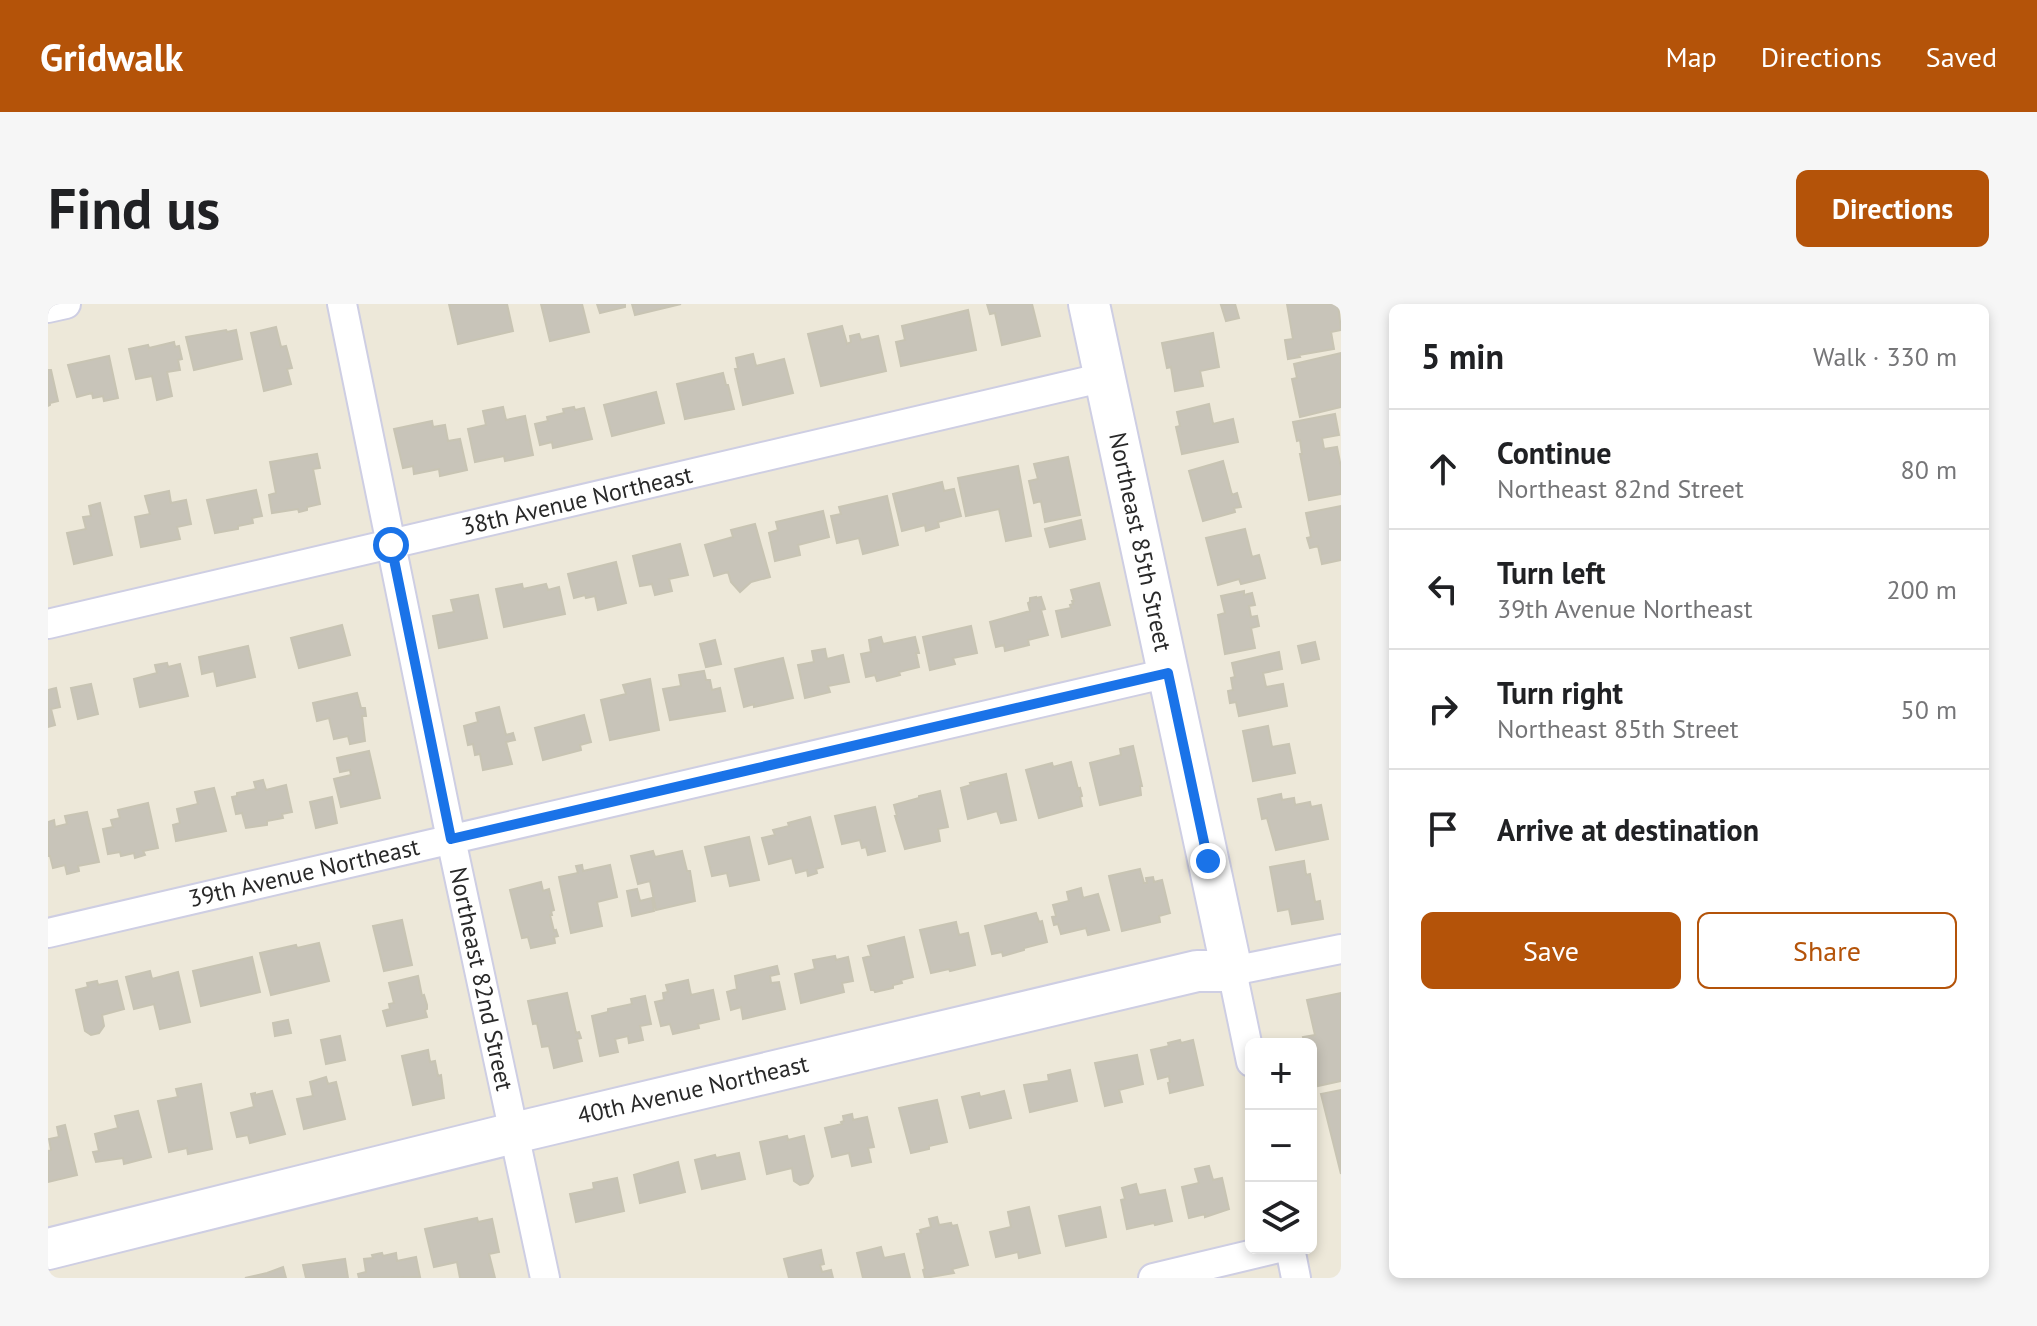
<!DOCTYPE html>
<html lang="en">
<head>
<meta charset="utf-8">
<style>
  body { margin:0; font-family:"PT Sans",sans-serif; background:#f6f6f6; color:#202124 }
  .controls { position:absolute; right:24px; bottom:24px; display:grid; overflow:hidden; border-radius:12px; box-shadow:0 4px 12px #0003 }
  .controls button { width:72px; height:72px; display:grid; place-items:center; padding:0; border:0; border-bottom:2px solid #e0e0e0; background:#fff; color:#202124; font:40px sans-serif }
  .stop { position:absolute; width:24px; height:24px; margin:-18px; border:6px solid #1a73e8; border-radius:50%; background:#fff }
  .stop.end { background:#1a73e8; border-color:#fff; box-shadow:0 2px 8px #0008 }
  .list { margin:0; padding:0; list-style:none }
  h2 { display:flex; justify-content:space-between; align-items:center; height:104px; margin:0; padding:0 32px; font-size:34px }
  h2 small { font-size:26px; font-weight:400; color:#757577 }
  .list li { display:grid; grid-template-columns:52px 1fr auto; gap:24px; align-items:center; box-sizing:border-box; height:120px; padding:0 32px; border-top:2px solid #e0e0e0 }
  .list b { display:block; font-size:30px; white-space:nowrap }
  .list p { margin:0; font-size:26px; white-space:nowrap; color:#757577 }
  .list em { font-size:26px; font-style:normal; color:#757577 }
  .actions { display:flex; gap:16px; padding:24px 32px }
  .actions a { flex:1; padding:18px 0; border:2px solid #b45309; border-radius:12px; text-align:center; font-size:28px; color:#b45309 }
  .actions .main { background:#b45309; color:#fff }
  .icon { flex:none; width:44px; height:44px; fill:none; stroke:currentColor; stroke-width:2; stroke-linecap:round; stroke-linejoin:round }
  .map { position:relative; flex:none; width:1293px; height:974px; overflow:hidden; border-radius:12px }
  header { display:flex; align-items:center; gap:48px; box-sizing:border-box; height:112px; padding:0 40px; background:#b45309; color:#fff }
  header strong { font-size:38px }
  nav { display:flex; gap:44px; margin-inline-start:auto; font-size:28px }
  .intro { display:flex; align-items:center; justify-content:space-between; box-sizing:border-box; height:192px; padding:0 48px }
  h1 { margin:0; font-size:56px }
  .button { padding:20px 36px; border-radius:12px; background:#b45309; color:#fff; font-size:28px; font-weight:700 }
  main { display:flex; gap:48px; padding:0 48px }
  aside { flex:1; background:#fff; border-radius:12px; box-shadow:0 4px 12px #0003 }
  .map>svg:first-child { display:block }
</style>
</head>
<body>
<header>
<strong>Gridwalk</strong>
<nav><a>Map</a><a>Directions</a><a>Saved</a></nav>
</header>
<div class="intro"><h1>Find us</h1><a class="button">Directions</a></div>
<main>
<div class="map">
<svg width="1293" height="974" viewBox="0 0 1293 974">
  <rect width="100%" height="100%" fill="#ede8d9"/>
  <path fill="#c8c4b9" stroke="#c8c4b3" stroke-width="2" d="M401 0H459L465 27 410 40Z
    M493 0H534L541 28 502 37Z
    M549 0H577V3L552 9Z
    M584 0H633L587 11Z
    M939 0H984L992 32 954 41 947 9 942 10Z
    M1187 0 1191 14 1178 17 1173 1Z
    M1239 0H1290L1293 26 1283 28 1286 45 1251 51 1252 53 1240 55 1237 36 1245 35Z
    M920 6 928 46 853 62 848 38 857 36 854 22Z
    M794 22 799 40 803 38 802 32 811 30 813 36 830 32 838 67 773 82 760 30Z
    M228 23 233 43 238 42 244 64 239 65 243 80 216 87 203 29Z
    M178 26 179 28 188 26 194 55 146 66 138 33Z
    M1165 29 1171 63 1152 67 1155 82 1127 87 1123 63 1119 64 1114 39Z
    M126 38 127 43 131 42 134 55 130 56 132 66 119 68 124 92 109 96 104 72 88 75 81 45 100 41 101 44Z
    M1293 49V103L1252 113 1244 75 1249 74 1246 60Z
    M705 50 708 62 736 55 745 89 695 101 687 65H690L688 54Z
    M61 52 70 94 56 97 55 92 45 94 44 89 29 93 20 61Z
    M0 66H3L10 97 2 99V101L0 102Z
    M675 69 678 81H680L686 105 637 115 629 80Z
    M608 88 616 119 564 132 556 101Z
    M1161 100 1165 120 1185 115 1190 138 1134 150 1128 123 1132 122 1129 108Z
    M455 103 458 116 477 112 485 151 457 157 456 152 427 158 420 125 438 121 435 107Z
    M526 103 527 106 536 104 544 135 505 144 504 138 492 141 487 120 500 117 499 113 516 109 515 105Z
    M1287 110 1291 131 1274 134 1276 145 1289 143 1293 163V190L1261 196 1252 150H1254L1252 136 1249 137 1245 118Z
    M384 117 385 123 397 121 400 137 412 135 419 166 392 172 391 165 366 170 365 162 355 164 346 125Z
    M269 150 272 164 265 165 272 200 259 203V206L251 208 250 205 224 209 221 191 228 189 222 158Z
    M1020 153 1032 211 997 218 993 197 986 199 981 177 990 175 986 160Z
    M1175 157 1184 191 1189 189 1193 203 1186 204 1187 208 1155 217 1141 167Z
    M970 162 983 232 958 237 951 205 918 212 910 174Z
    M894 178 896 187 906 185 913 212 890 218 891 223 878 227 877 221 854 227 845 190Z
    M208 186 214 212 204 214 205 219 190 222V225L167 229 159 196Z
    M121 187 123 199 138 196 143 220 129 223 132 235 93 243 87 213 102 210 97 192Z
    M839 192 850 241 815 250 811 234 789 239 783 212 793 210 791 203Z
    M52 199 64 251 26 260 19 229 38 225 35 213 43 212 41 202Z
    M1293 202V256L1274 260 1270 242 1262 244 1259 234 1263 233 1258 209Z
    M775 207 781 233 750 241 752 251 727 257 721 229 730 226 728 218Z
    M1033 216 1037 235 1002 243 997 225Z
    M707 220 722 273 703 278 692 288 683 278 680 268 666 272 657 241 685 233 683 226Z
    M1197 225 1204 253 1211 251 1217 274 1193 280 1191 275 1170 281 1158 234Z
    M632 240 640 271 621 275 624 287 607 291 604 280 592 282 585 252Z
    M568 258 578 299 550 306 547 292 538 294 537 291 526 294 520 270Z
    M1051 279 1062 321 1014 333 1008 307 1023 304 1022 301 1025 300 1024 297H1026L1023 286Z
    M474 280 475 285 498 280 500 286 511 283 517 310 456 323 448 285Z
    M1196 287V291L1204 289 1207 301 1201 302 1203 313 1209 312 1211 322 1203 324 1207 344 1177 350 1170 311 1177 309 1173 292Z
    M430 291 439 334 391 344 385 312 406 308 403 296Z
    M988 293V294L993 293 997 305 993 306 1000 331 980 336 981 341 957 347 956 341 948 343 942 318 982 307 980 299 982 298V294Z
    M294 321 302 351 251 364 243 334Z
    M923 322 929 349 905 354 907 360 882 366 875 333Z
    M833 333 835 340 867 333 871 349H868L871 363 851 368 852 371 829 377 827 371 818 373 813 350 823 348 821 336Z
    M667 336 673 360 658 363 652 340Z
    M1267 338 1271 355 1254 359 1250 342Z
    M200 342 207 373 169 382 166 367 154 370 151 353Z
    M777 345 779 355 795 351 801 378 780 382 782 388 757 394 750 361 766 358 764 347Z
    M1231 348 1234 365 1215 369 1218 383 1235 380 1239 402 1191 412 1188 398 1182 399 1180 387 1185 386 1183 374 1187 373 1184 359Z
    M735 354 745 394 706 403V400L696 403 687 365Z
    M119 359 120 363 132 360 140 392 92 403 86 375 109 369 107 361Z
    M656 367 658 376H662L664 386 672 384 677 407 622 416 615 385 633 382 631 371Z
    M602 375 611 426 562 436 553 396 578 390 575 381Z
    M43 380 50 410 30 415 23 384Z
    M8 384 12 403 3 405 7 421 0 423V386Z
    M309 389 313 404H317L318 412H314L317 437 302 440 300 432 286 435 281 414 269 417 265 399Z
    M451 403 458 431 465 429 467 436 458 438 464 460 435 466 432 450 427 451 425 440 420 441 416 422 430 418 428 409Z
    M536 411 543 438 532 441 533 446 495 456 487 424Z
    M1220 422 1224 443 1241 440 1247 469 1205 477 1195 427Z
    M1085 442 1094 482H1092L1093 491 1052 501 1042 459 1073 451 1072 445Z
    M321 447 332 494 293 503 286 475 303 471 302 466 292 468 289 454Z
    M1023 458 1030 485 1032 484 1034 492 1032 493 1034 502 991 514 978 466 1004 459 1005 463Z
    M958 470 968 516 953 519 949 507 920 515 913 484 923 481 922 479Z
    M215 476 218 486 238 481 244 508 234 510 235 514 219 517V521L198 524 194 509 188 510 184 493 189 492V489L208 485 206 478Z
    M166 484 178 527 128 537 125 521 132 519 129 505 150 500 147 488Z
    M892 487 900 523 890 525 892 537 857 545 847 512H849L846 501 871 494V492Z
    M1233 490 1234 496 1246 494 1247 501 1262 498 1263 503 1273 501 1280 535 1228 546 1219 514 1214 515 1210 495Z
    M284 493 289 519 268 524 262 498Z
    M100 499 110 544 95 547 97 551 87 554 86 549 73 552 72 548 60 550 55 525 65 523 63 516 72 514 70 506Z
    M827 503 837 547 820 551 818 543 814 544 812 536 794 540 787 512Z
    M39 508 51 558 30 562 31 567 19 570 17 561 5 564 2 552H0V518L6 516 7 523 19 520 17 512Z
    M762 513 775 563 768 565 769 569 760 572 759 566 748 569 744 554 721 560 714 534 727 531 725 526 741 522 740 519Z
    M701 533 711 576 682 582 679 569 664 572 657 543Z
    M605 547 607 553 634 547 639 567H642L647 597 608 606 602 577 590 580 583 552Z
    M1256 557 1258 571 1262 570 1267 598 1272 597 1275 615 1244 620 1241 605 1230 607 1222 563Z
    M534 561 535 567 562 561 569 593 549 598 554 622 523 629 511 573 530 569 528 562Z
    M1092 565 1096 579H1099L1098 574 1105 573 1106 578 1114 576 1122 609 1111 612 1112 618 1074 627 1061 572Z
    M493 578 495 587 501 585 506 606 503 607 504 611H502L506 627 508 626 510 632 506 633 507 639 483 644 480 633 474 634 462 586Z
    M1033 584 1035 594 1050 590 1061 626 1040 631 1038 624 1013 630 1010 620 1006 621 1004 613 1008 612 1005 601 1021 597 1019 588Z
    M589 585 592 597 604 594 606 607 584 612 579 587Z
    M988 609 991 618 994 617 999 638 976 644V646L955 652 954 648 944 650 937 622Z
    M354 616 364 661 336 667 325 622Z
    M908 618 911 631 920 629 927 661 902 667 901 665 883 669 872 626Z
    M856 633 865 673 853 676 854 679 845 681V684L827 688 826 686H823L815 654 823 652 820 642Z
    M271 639 281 677 223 691 212 649 248 641 249 644Z
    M787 652 788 656 800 653 805 677 794 679 796 688 753 699 747 670 767 665 765 656Z
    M204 653 212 688 153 702 145 667Z
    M729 662 731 670 722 672 723 679 731 678 737 705 695 715 693 703 683 706 679 688 689 685 687 672Z
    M102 667 104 675 130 668 142 718 112 725 106 700 86 705 78 673Z
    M370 672 374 692 376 691 379 701V705L377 706 379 713 339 722 335 707 342 705 341 700 346 699 341 679Z
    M640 676 643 691 665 686 671 715 650 720 651 724 625 730 622 720 613 722 607 698 616 696 615 689 620 688 618 681Z
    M49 677 50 681 69 677 76 705 54 711 56 722 51 729 43 731 37 727 28 686 40 683 39 679Z
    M519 689 528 729 531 728 533 734 529 735 534 757 506 764 501 742 494 743 489 719 485 720 480 697Z
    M1293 689V777L1270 782 1263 749V740H1257L1255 733 1267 731 1259 696Z
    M597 692 603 720 592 722 595 736 581 739 580 732 567 735 570 748 552 752 544 712 560 708V705L584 700 583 695Z
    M240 716 243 729 227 732 225 719Z
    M292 732 297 756 278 760 273 736Z
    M1132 736 1133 739 1145 736 1155 781 1122 789 1120 779 1122 778 1121 772 1110 775 1103 746 1121 742 1120 739Z
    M380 746 382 758 387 757 390 772 393 771 396 794 365 801 354 752Z
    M1089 751 1095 780 1071 786 1074 798 1057 802 1047 759Z
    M1022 766 1029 797 982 808 976 781 1001 777 1000 771Z
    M278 773 280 780 288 778 297 815 256 825 249 795 265 792 262 778Z
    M153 780 164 845 140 850 139 844 121 848 110 797 130 793 128 785Z
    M1293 786V870L1273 790Z
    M224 787 237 830 202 839 200 831 189 833 183 809 206 803 203 790 207 789V791Z
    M956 787 963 814 922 824 914 793 931 789 932 793Z
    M889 796 899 838 881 842V845L863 849 851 804Z
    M90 807 103 853 76 860 75 854 48 858 45 848 51 847 47 830 70 824 67 812Z
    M804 810 805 816 819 813 826 843 820 844 823 858 804 862 801 849 784 853 777 824 794 820 793 818 796 817 795 812Z
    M17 821 29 871 0 878V847L3 846 1 835 11 833 9 823Z
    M739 832 740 836 756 832 765 872 760 879 752 881 746 877 744 864 719 870 712 838Z
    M691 849 697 875 654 885 647 856 667 851 668 854Z
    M630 858 637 888 592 899 586 871Z
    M1161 862 1165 876 1174 874 1181 905 1157 913V910L1141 914 1134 883 1151 879 1147 865Z
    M569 874 576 907 528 918 522 890 546 885 545 879Z
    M1088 880 1091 891 1117 886 1124 917 1107 921 1106 919 1079 925 1073 896 1077 895 1074 884Z
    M981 903 992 949 971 954 970 948 948 953 942 928 963 923 960 908Z
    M1052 903 1058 933 1018 942 1011 912Z
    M889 913 891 921 903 919 904 922 909 921 920 961 904 965 906 969 877 974 875 966 877 965 869 930 873 929 872 926 883 923 881 915Z
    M429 914 430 918 444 915 451 948 441 950 447 974H412L409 958 386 963 377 925Z
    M833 943 836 954 856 950 862 974H815L809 949Z
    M773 946 776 960 772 961 774 968 783 966 785 974H741L736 955Z
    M334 949 335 952 348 949 349 957 368 953 372 973 311 974 310 970 318 968 316 955 325 954 324 951Z
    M297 955 300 974H258L255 961Z
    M235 963 238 974H197L219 969Z"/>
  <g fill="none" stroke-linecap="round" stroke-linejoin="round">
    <g stroke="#cecee3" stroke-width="32">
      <path id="street" d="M294 0 403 535 497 974
        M0 4 18 0
        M0 320 1057 73
        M0 629 1120 369
        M1203 758 1184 667 1293 645
        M1242 944 1248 974
        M1105 974 1231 944"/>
    </g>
    <g stroke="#cecee3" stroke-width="44">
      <path id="secondary" d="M0 945 466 829 1149 667H1184L1041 0"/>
    </g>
    <use href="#street" stroke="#fff" stroke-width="28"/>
    <use href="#secondary" stroke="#fff" stroke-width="40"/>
  </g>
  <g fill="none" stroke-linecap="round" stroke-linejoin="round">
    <path stroke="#1a73e8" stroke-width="10" d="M343 241 403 535 1120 369 1160 557"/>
  </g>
  <g text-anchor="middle" stroke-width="6" stroke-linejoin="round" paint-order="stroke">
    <g font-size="24" fill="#292929" stroke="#fff">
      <text transform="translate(529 197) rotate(-13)" y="8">38th Avenue Northeast</text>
      <text transform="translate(1092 238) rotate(78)" y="8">Northeast 85th Street</text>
      <text transform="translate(256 569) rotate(-13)" y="8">39th Avenue Northeast</text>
      <text transform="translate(433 675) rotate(78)" y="8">Northeast 82nd Street</text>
      <text transform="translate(645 786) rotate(-13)" y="8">40th Avenue Northeast</text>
    </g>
  </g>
</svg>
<div class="controls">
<button>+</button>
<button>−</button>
<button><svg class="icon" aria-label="layers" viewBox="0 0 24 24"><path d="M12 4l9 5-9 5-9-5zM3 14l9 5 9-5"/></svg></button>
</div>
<div class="stop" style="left:343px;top:241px"></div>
<div class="stop end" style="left:1160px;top:557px"></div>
</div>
<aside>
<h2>5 min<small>Walk · 330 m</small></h2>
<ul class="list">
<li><svg class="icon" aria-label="ahead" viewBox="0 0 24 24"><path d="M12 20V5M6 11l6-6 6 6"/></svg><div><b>Continue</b><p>Northeast 82nd Street</p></div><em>80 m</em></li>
<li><svg class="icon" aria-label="left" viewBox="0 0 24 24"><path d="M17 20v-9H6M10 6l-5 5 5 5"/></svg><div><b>Turn left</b><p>39th Avenue Northeast</p></div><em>200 m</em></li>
<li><svg class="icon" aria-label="right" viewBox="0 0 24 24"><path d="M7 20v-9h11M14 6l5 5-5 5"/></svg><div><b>Turn right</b><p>Northeast 85th Street</p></div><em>50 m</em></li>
<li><svg class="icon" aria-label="arrive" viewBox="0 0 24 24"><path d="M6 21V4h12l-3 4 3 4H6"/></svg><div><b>Arrive at destination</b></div></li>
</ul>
<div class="actions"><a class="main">Save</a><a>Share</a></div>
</aside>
</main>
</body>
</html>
